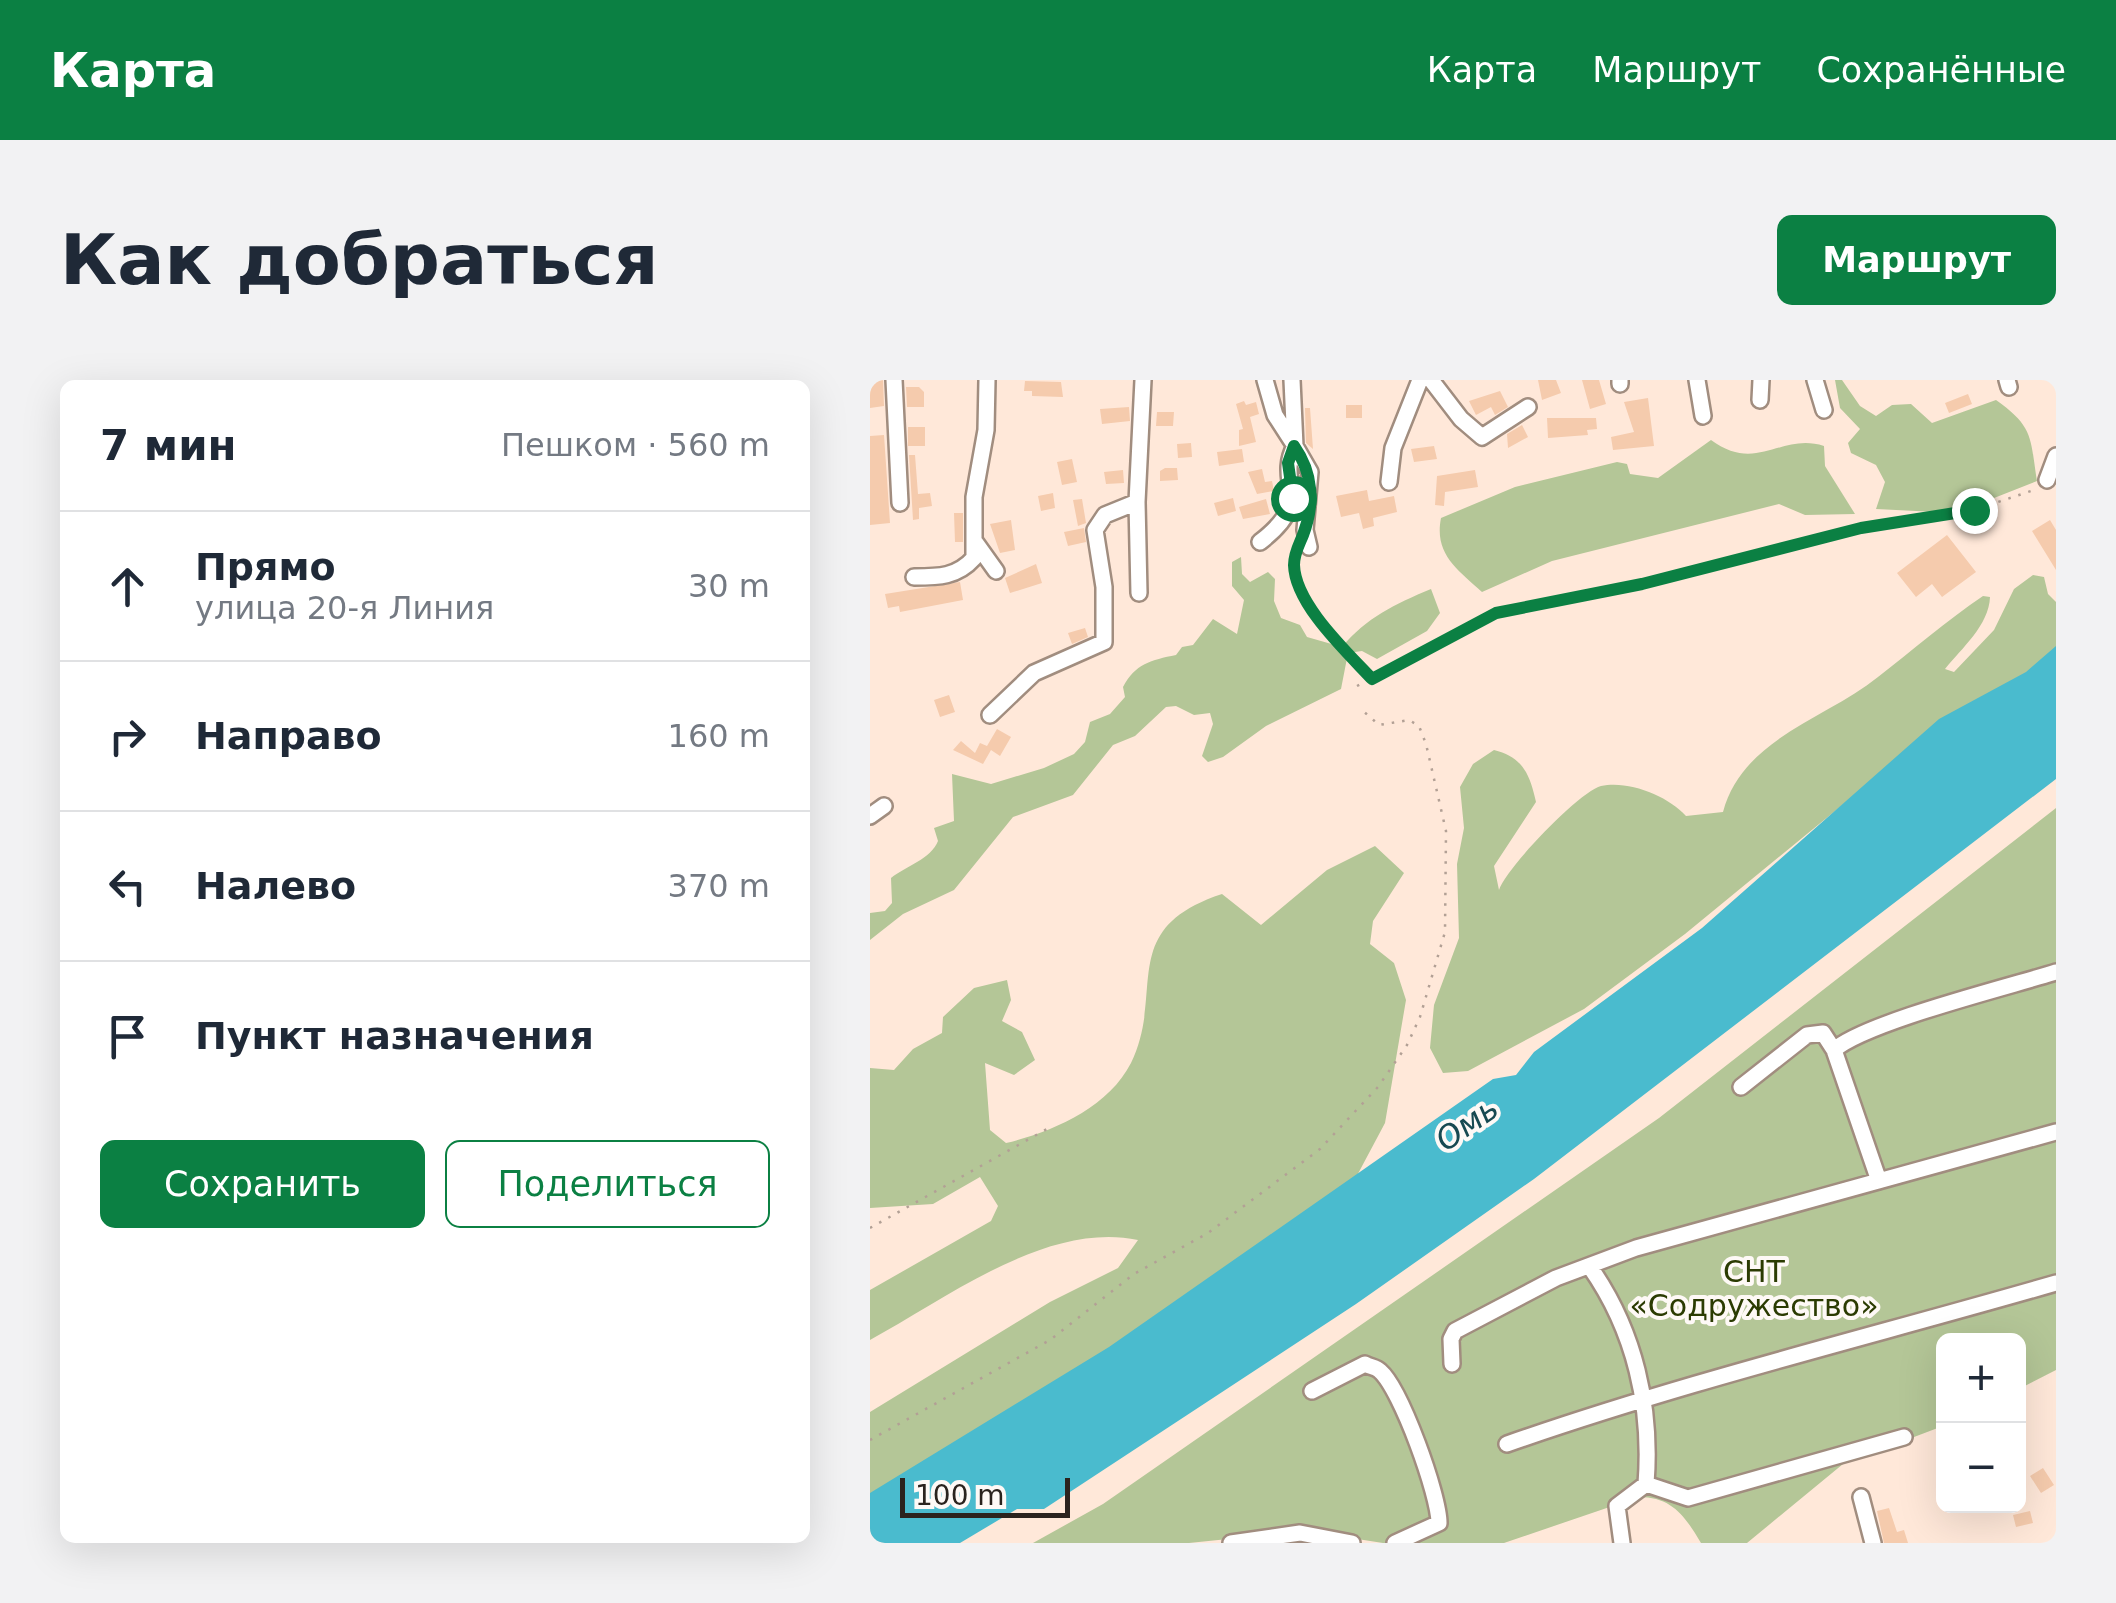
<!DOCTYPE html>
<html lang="ru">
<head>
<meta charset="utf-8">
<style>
  body { margin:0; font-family:"DejaVu Sans",sans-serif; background:#f2f2f3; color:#1f2937 }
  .controls { position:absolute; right:30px; bottom:30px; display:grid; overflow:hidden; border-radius:15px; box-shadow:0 10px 40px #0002 }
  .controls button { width:90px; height:90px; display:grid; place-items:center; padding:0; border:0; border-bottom:2px solid #e0e1e3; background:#fff; color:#1f2937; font:50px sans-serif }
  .scale { position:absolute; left:30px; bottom:25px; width:170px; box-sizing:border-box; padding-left:10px; border:5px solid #2b231e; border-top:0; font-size:28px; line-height:35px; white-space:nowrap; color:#2b231e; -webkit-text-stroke:8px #fef9f6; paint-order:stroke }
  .stop { position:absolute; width:30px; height:30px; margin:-22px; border:8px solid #0b8043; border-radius:50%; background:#fff }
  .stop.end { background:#0b8043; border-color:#fff; box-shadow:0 2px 10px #0008 }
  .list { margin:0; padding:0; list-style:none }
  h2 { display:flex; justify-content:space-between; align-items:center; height:130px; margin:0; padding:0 40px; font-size:42px }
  h2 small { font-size:32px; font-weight:400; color:#747a83 }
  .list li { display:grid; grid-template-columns:65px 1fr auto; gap:30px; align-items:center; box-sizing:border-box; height:150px; padding:0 40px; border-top:2px solid #e0e1e3 }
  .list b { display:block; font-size:38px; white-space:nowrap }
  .list p { margin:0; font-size:32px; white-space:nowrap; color:#747a83 }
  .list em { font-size:32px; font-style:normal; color:#747a83 }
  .actions { display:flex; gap:20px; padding:30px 40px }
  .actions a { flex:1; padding:22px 0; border:2px solid #0b8043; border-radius:15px; text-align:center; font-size:35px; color:#0b8043 }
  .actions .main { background:#0b8043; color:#fff }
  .icon { flex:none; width:55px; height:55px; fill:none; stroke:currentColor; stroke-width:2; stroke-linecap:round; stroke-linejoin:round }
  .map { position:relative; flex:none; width:1186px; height:1163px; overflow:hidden; border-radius:15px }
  header { display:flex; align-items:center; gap:60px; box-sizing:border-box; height:140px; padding:0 50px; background:#0b8043; color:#fff }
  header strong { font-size:48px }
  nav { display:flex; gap:55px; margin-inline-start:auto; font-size:35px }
  .intro { display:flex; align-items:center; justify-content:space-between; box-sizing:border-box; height:240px; padding:0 60px }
  h1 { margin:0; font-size:70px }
  .button { padding:25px 45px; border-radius:15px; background:#0b8043; color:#fff; font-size:35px; font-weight:700 }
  main { display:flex; gap:60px; padding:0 60px }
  aside { flex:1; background:#fff; border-radius:15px; box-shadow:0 10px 40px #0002 }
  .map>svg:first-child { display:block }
</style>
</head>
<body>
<header>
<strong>Карта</strong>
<nav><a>Карта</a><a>Маршрут</a><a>Сохранённые</a></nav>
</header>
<div class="intro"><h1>Как добраться</h1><a class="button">Маршрут</a></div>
<main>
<aside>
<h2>7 мин<small>Пешком · 560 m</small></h2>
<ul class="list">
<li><svg class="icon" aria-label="ahead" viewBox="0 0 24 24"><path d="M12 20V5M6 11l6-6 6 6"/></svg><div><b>Прямо</b><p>улица 20-я Линия</p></div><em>30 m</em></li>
<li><svg class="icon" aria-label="right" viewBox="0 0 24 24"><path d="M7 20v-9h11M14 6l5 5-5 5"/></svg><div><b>Направо</b></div><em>160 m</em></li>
<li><svg class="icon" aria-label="left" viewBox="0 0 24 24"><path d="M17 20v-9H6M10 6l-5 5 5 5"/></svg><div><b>Налево</b></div><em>370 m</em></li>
<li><svg class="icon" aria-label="arrive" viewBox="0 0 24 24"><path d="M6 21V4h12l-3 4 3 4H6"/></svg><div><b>Пункт назначения</b></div></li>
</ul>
<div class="actions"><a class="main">Сохранить</a><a>Поделиться</a></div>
</aside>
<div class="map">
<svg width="1186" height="1163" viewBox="0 0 1186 1163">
  <rect width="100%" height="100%" fill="#ffe8d9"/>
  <path fill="#b4c697" d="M965 0H972L990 26 1006 36 1022 25 1041 24 1062 43 1126 20C1164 47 1160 57 1167 101L1086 133 1006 129 1015 102 1006 85 981 73 978 63 990 49 970 28Z
    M841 60C887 94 911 52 954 66L955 86 985 134 935 135 909 124 682 181 612 212C587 189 564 174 571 138L645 107 747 82 757 84 760 94 788 98Z
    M371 177 372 194 380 202 398 192 405 199 404 221 411 238 430 245 437 257 472 267C496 238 525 224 561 209L570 233 557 251 507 279 492 271 478 273 471 309 396 346 353 377 338 382 332 376 343 344 340 333 324 335 306 326 296 327 265 356 243 365 203 415 143 437 84 510 33 534 0 560V533L15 531 22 523 21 498C36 486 61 479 68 461L64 448 84 441 82 394 121 404 174 388 204 374 215 362 220 342 240 334 255 317 253 307C265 284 281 280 306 275L312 267 323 265 343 239 367 254 374 220 362 206V182Z
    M1163 195 1174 197 1178 214 1186 222V275L1037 372 815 554 714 629 598 691 573 693 560 668 564 625 589 558 587 484 594 448 590 407 603 384 624 370C653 377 660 395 666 422L624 486 629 510C636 488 710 411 731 406 759 400 798 416 816 436L853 432C873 358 956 339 1008 297 1043 270 1076 241 1113 216L1120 217C1119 245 1092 268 1075 289L1084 292 1124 250 1144 209Z
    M1186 428V990L1149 1009 1148 961H1074L1073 1046 973 1084 877 1163H831C815 1136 802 1117 769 1117L634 1163H513L436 1151 319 1163H163L233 1124 789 738Z
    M505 466 534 493 503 541 500 564 524 583 536 620 515 743 474 820 0 1122V1032L180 922 248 888 268 860C177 841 77 918 0 960V910L121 841 128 826 110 797 63 824 0 828V688L24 690 43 669 72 653 73 637 104 608 137 600 141 620 132 641 152 652 165 680 144 695 115 683 120 750 136 763C182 752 238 728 261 683 296 611 246 549 352 514L391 545 457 490Z"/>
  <path fill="#4abbce" d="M1186 266V399L664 799 486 924 174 1129H147L90 1163H0V1113L239 967 623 699 646 695 664 672 832 548 1069 339 1156 292Z"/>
  <path fill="#f5cbad" d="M0 0H13L14 26 0 28Z
    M668 0H686L691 13 672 20Z
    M712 0H729L736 24 720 29Z
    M155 1 191 2 193 17 162 16V11H154Z
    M36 7H49L54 12V27H37Z
    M630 11 638 27 625 35 621 27 606 35 599 21Z
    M1098 14 1102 24 1079 33 1075 23Z
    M778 18 784 66 743 70 741 57 764 52 754 22Z
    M374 21 376 25 386 22 389 34 380 37 386 62 369 66V50L373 49 366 24Z
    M476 25H492V38H476Z
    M259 27 260 41 232 44 230 29Z
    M435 28H440L443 69 436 63Z
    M287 32H304L303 46H286Z
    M677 38H726L727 49 717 50 718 55 678 58Z
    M652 45 658 57 638 68 637 54Z
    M38 47H55V66H38Z
    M14 55 20 143 0 145V56Z
    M321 63 322 77 308 78 307 64Z
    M564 66 567 79 544 82 541 69Z
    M372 69 374 82 349 86 347 72Z
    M39 75H45L48 114 60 113 62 126 49 128V139L43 140Z
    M202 79 207 102 192 105 187 82Z
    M295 88H307L308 100 290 101V91Z
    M392 89 395 102 402 101 404 111 387 114 378 92Z
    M253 90 254 103 236 104 234 92Z
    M605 90 608 107 575 112 574 126 565 125 567 96Z
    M497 110 499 121 524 116 527 132 503 138 504 146 493 149 489 133 471 137 466 116Z
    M183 113 185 128 171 131 168 116Z
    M363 118 366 131 348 136 344 123Z
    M212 119 216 143 208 146 203 120Z
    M396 119 400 134 373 139 369 127Z
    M84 133H93V162H85Z
    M141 140 145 170 130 173 120 144Z
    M1180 140 1186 150V190L1162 151Z
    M214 148 216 162 198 166 194 152Z
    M1077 155 1106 192 1072 217 1062 204 1046 217 1027 193Z
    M166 184 172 203 140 213 135 198Z
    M90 202 93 220 30 232 29 226 18 228 15 214Z
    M215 248 218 257 202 264 198 253Z
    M79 315 85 332 70 337 64 320Z
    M127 349 141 357 130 376 121 370 113 384 83 370 91 361 105 373 110 363 117 366Z
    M1173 1088 1184 1105 1171 1113 1160 1096Z
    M1019 1128 1027 1152 1034 1150 1038 1163H1014L1007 1131Z
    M1160 1131 1163 1143 1146 1147 1143 1135Z"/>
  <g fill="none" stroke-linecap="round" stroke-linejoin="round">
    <g stroke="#a18d7f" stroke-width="20">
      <path id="minor" d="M24 0 30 123
        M422 0 425 66 440 92 435 150 439 167
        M561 0 591 39 612 57 658 27
        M750 0V4
        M827 0 833 36
        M945 0 954 30
        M1137 0 1139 7
        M890 20 891 0
        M1177 100 1186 76
        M519 102 523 68 550 0
        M267 122 269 213
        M390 162C446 119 405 104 425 66L405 35 395 0
        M106 163 126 191
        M44 197C69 197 87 197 104 178V117L116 50 117 0
        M120 335 164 293 234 262V207L225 150 235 135 267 122 273 0
        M0 436 14 426
        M964 670C996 642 1138 607 1186 592
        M871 707 937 655 953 653 964 670 1009 801
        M720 887C765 951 782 1027 776 1104L747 1126 752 1163
        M582 984 581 959 585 951 686 898 766 868 1186 752
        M442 1011 495 984C500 987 506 987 510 991 531 1009 569 1115 569 1143L525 1163
        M637 1064C817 1001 1003 956 1186 903
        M776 1104 818 1118 1034 1057
        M991 1117 1003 1163
        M361 1163 430 1153 482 1163"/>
    </g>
    <path stroke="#b2a095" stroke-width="2.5" stroke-dasharray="2.5 8" stroke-linecap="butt" d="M425 173C420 221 470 266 501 298
      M487 306 626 233 772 204 991 148 1104 130 1167 109
      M0 848 177 749
      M0 1060 180 960 264 894 338 853 450 769 508 707 537 665 550 637 575 552 576 451 556 364 549 346 539 340 509 345 492 330"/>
    <use href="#minor" stroke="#fff" stroke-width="15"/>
  </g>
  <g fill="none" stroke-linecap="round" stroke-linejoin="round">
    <path stroke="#0b8043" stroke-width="12" d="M423 118 418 83 424 66C443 93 445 124 433 155 429 165 424 173 424 185 425 224 476 271 502 299L626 233 772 204 991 148 1104 130"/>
  </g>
  <g text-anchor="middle" stroke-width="8" stroke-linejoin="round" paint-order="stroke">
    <g font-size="30" fill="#2b3b02" stroke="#fef9f6">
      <text x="884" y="902">СНТ<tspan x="884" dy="34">«Содружество»</tspan></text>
    </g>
    <g font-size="32" font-style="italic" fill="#174951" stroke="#fef9f6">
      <text transform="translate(597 744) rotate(-35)" y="11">Омь</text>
    </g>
  </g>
</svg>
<div class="controls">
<button>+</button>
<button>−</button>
</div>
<div class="scale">100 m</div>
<div class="stop" style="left:423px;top:118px"></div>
<div class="stop end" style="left:1104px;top:130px"></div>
</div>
</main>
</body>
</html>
